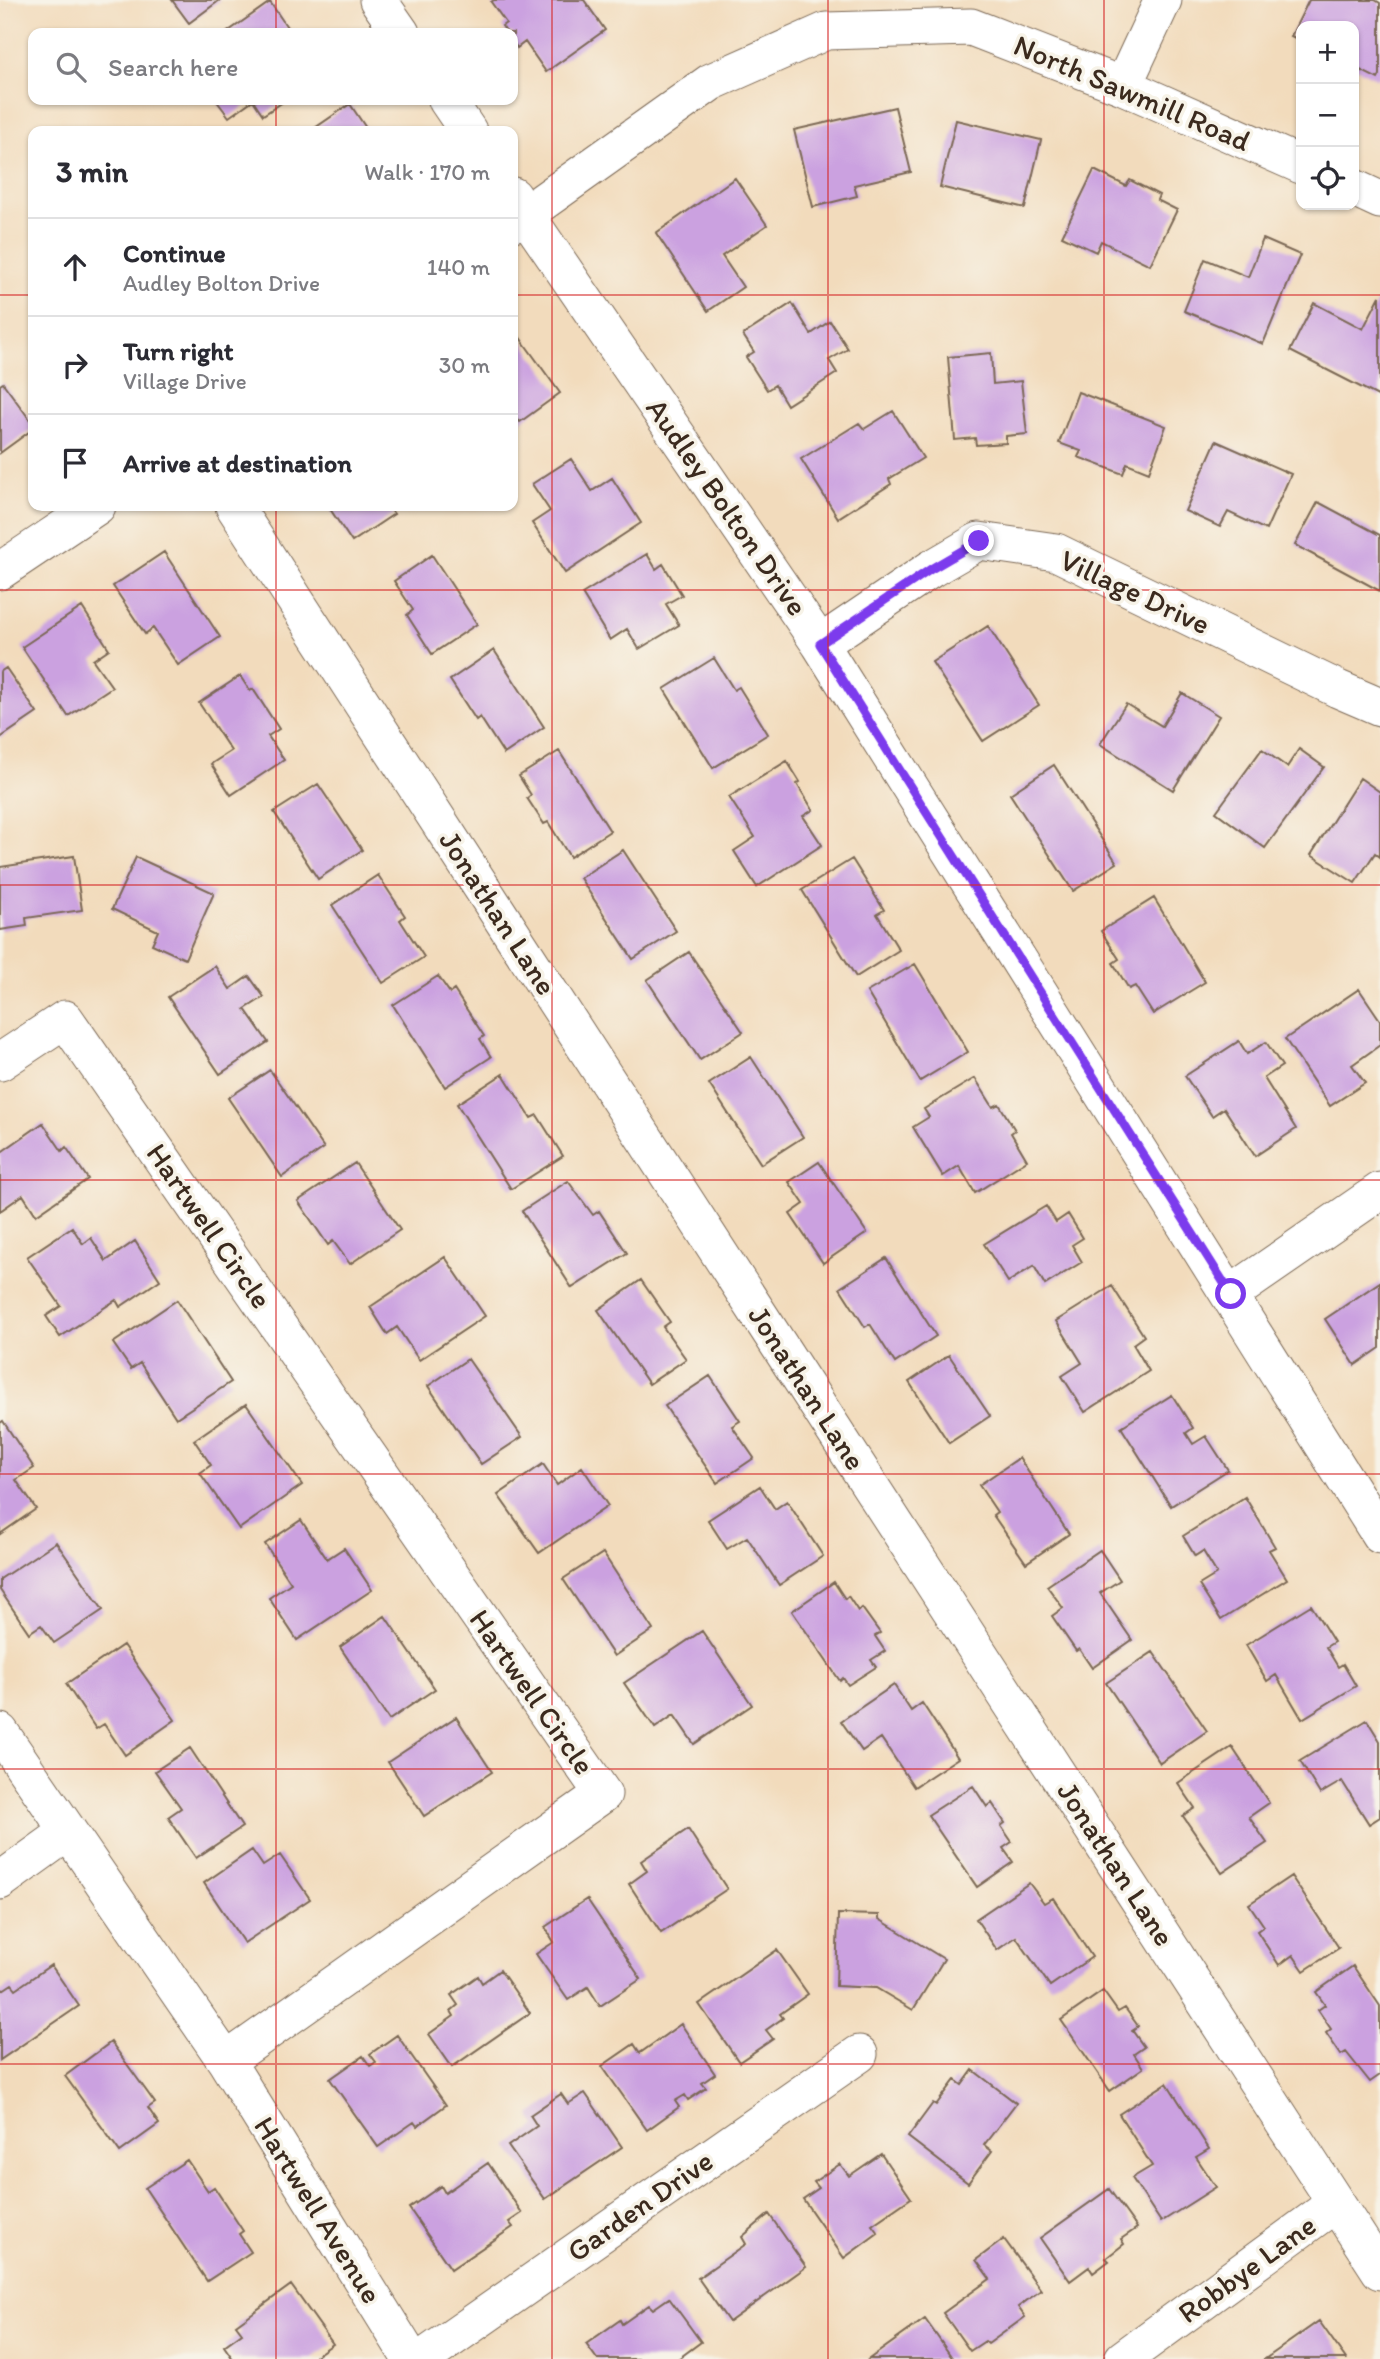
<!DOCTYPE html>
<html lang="en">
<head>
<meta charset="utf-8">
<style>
  body { margin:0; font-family:Itim,sans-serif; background:#f2f2f3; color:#2b2b33 }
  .controls { position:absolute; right:21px; top:21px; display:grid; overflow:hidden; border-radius:14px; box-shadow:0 2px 5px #0004 }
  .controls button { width:63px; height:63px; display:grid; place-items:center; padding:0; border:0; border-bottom:2px solid #e1e1e2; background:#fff; color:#2b2b33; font:35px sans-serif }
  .stop { position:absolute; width:21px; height:21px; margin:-16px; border:5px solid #7c3aed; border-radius:50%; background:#fff }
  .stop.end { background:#7c3aed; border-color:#fff; box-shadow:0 2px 7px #0008 }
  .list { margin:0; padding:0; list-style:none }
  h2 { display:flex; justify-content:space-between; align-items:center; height:91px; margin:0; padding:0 28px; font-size:30px }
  h2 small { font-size:23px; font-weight:400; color:#7c7c81 }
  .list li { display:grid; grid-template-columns:46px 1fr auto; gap:21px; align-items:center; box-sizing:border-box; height:98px; padding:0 28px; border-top:2px solid #e1e1e2 }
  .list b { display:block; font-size:26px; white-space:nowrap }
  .list p { margin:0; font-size:23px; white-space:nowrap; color:#7c7c81 }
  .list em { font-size:23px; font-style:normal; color:#7c7c81 }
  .icon { flex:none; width:38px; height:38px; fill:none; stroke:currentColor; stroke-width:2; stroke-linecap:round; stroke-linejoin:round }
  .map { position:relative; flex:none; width:1380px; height:2359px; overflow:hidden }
  .search { position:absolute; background:#fff; box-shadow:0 2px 5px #0004; left:28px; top:28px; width:490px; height:77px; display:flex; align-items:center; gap:18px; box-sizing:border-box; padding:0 24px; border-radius:14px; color:#7c7c81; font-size:26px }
  .panel { position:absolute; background:#fff; box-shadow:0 2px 5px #0004; left:28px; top:126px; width:490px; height:385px; border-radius:14px }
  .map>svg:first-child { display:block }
</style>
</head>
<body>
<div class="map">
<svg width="1380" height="2359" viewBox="0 0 1380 2359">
  <rect width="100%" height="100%" fill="#f7f3e8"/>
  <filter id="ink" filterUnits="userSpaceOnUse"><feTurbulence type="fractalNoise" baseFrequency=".0143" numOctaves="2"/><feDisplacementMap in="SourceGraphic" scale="14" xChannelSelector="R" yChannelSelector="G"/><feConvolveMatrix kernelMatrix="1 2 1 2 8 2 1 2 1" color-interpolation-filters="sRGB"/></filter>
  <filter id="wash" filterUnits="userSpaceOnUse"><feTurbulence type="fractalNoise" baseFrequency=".00686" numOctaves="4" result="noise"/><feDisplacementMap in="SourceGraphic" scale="28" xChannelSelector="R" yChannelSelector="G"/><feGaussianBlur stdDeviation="1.57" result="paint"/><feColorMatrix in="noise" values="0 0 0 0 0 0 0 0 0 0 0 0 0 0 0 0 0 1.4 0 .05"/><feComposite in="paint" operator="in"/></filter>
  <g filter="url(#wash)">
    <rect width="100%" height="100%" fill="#f2dbbc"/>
    <g id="blocks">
      <path fill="#cba1e0" d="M172 0H220L189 23Z
        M494 0H584L605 30 546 72 525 42 517 48 513 42V33H507L502 26 506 23 491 2Z
        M1309 0H1375L1380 3V75L1378 79 1354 67V26H1301V41L1291 36Z
        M270 2 291 33H226Z
        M216 100H286L263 115 253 100 229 117Z
        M350 104 368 131H318L315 128Z
        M895 107 911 172 854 185 857 196 813 207 794 130Z
        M956 120 1041 140 1025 208 940 187Z
        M1094 170 1126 186 1130 180 1159 195 1157 200 1177 210 1150 265 1101 241 1096 252 1062 236Z
        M735 178 767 225 722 256 743 287 708 311 656 233Z
        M1263 239 1300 255 1263 344 1184 311 1205 259 1248 277Z
        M1380 296V397L1290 351 1314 303 1363 329Z
        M792 303 811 334 830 321 848 349 829 360 837 373 787 405 775 385 767 390 746 357 754 352 743 335Z
        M513 328 560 393 520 422 513 415Z
        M991 353 993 384 1021 381 1027 434 1006 436V443L976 445 975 438 955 440 948 357Z
        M3 383 33 424V429L0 453V385Z
        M1078 392 1166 426 1149 472 1127 463 1123 474 1078 457 1081 451 1059 443Z
        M893 411 923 458 889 479 891 484 838 518 801 459 859 423 864 429Z
        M1216 441 1291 474 1266 530 1228 512 1220 527 1185 511Z
        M571 459 592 491 612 478 641 523 565 573 532 523 550 511 532 484Z
        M1318 502 1380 535V591L1295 545Z
        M328 506H388L394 514 352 542Z
        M164 552 220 637 178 665 153 628 145 634 113 586Z
        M647 554 656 569 663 564 682 595 666 604 679 625 639 649 627 629 610 640 582 594Z
        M432 555 477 624 432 654 407 615 413 610 394 581Z
        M82 607 109 649 93 660 112 687 68 716 22 647Z
        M988 626 1039 705 983 741 932 662Z
        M494 650 544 727 504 754 480 717 476 720 450 680Z
        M714 658 734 690 739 687 768 734 713 768 664 689Z
        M6 668 37 713 0 738V672Z
        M240 676 250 691 253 689 279 729 268 736 284 760 231 795 211 764 231 751 199 703Z
        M1182 693 1219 716 1173 790 1100 744 1126 704 1162 726Z
        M1262 749 1287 767 1299 749 1324 767 1265 848 1216 812Z
        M559 751 610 831 570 857 548 822 544 824 527 798 531 795 519 776Z
        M787 761 800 782 797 784 813 810 803 816 822 845 757 887 734 851 755 837 729 797Z
        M1054 765 1117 863 1073 891 1010 794Z
        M1360 778 1380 792V857L1375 853 1355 883 1311 855Z
        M318 784 362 850 318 879 274 812Z
        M623 850 676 931 633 959 580 878Z
        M74 856 82 910 26 918 27 926 0 930V867Z
        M136 857 214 893 185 959 152 944 158 931 112 909Z
        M852 859 884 910 877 914 899 950 856 977 802 890Z
        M378 875 405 916 400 920 424 957 383 983 332 905Z
        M1154 898 1205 982 1153 1014 1135 986 1129 989 1113 963 1119 959 1101 931Z
        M689 952 743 1032 700 1060 647 980Z
        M915 964 968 1052 920 1081 867 992Z
        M215 966 230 989 249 976 264 997 245 1009 268 1042 220 1074 168 997Z
        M438 976 450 993 454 990 484 1036 480 1039 491 1057 445 1087 393 1005Z
        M1359 989 1380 1020V1045L1352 1065 1365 1083 1330 1106 1285 1039Z
        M1239 1041 1247 1054 1266 1042 1282 1066 1264 1078 1296 1129 1255 1156 1224 1108 1212 1116 1185 1076Z
        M751 1057 803 1137 761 1164 709 1084Z
        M270 1070 324 1148 282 1177 228 1098Z
        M503 1074 531 1118 537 1115 563 1156 511 1189 457 1104Z
        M975 1078 993 1107 999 1104 1015 1130 1011 1133 1027 1160 975 1193 959 1166 943 1176 913 1127 929 1117 924 1109Z
        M43 1123 62 1151 66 1147 88 1179 36 1215 23 1195 0 1211V1153Z
        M819 1162 867 1233 823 1263 790 1214 804 1204 789 1182Z
        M355 1163 400 1230 350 1264 333 1241 328 1245 298 1201Z
        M568 1181 593 1215 599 1211 627 1253 572 1288 522 1211Z
        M1046 1206 1056 1222 1068 1214 1083 1238 1072 1245 1082 1262 1045 1285 1034 1266 1008 1282 984 1244Z
        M72 1227 83 1244 91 1238 106 1261 135 1241 160 1280 120 1307 116 1300 60 1337 46 1316 61 1306 27 1257Z
        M445 1257 485 1316 419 1360 397 1327 387 1334 370 1307Z
        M886 1258 936 1336 895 1363 870 1324 865 1327 840 1288Z
        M641 1280 670 1322 663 1327 686 1359 649 1384 598 1310Z
        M1380 1282V1348L1355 1365 1325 1319Z
        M1112 1286 1144 1336 1133 1344 1149 1371 1085 1412 1062 1376 1082 1363 1056 1321Z
        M177 1300 231 1382 176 1418 140 1363 131 1369 113 1343Z
        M949 1355 990 1416 949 1443 909 1382Z
        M468 1359 522 1437 481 1464 428 1386Z
        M710 1376 740 1421 732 1426 754 1458 717 1483 665 1406Z
        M1172 1395 1193 1428 1186 1433 1193 1444 1206 1436 1228 1470 1171 1506 1121 1427Z
        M246 1404 302 1485 239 1529 200 1473 211 1465 194 1440Z
        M3 1421 34 1468 16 1480 36 1509 0 1534V1423Z
        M1019 1458 1069 1534 1026 1563 993 1515 997 1512 979 1485Z
        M543 1464 557 1485 582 1467 608 1506 539 1553 498 1495Z
        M760 1486 775 1509 787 1501 823 1556 779 1585 747 1537 727 1549 708 1520Z
        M1245 1497 1275 1547 1269 1550 1287 1579 1221 1620 1199 1585 1217 1574 1203 1551 1195 1556 1183 1536Z
        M301 1520 327 1559 344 1548 372 1590 297 1640 269 1598 291 1583 265 1544Z
        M56 1542 103 1610 54 1643 41 1625 29 1633 0 1590V1579Z
        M1100 1550 1120 1580 1100 1593 1132 1640 1092 1668 1079 1649 1076 1651 1052 1616 1063 1608 1047 1586Z
        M603 1553 653 1630 614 1656 563 1579Z
        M834 1582 845 1599 848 1596 858 1611 862 1608 880 1633 875 1636 885 1651 871 1660 876 1667 848 1685 843 1678 840 1681 792 1611Z
        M1311 1605 1334 1642 1326 1647 1338 1667 1343 1664 1356 1686 1302 1719 1276 1675 1267 1681 1246 1645Z
        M385 1616 435 1689 389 1720 340 1647Z
        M702 1631 752 1705 694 1744 674 1715 655 1728 624 1683Z
        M123 1645 175 1720 125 1755 104 1724 96 1729 66 1684Z
        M1153 1652 1207 1731 1160 1763 1106 1683Z
        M894 1685 911 1711 922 1703 958 1758 914 1787 881 1738 862 1751 841 1721Z
        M456 1717 492 1772 424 1816 388 1762Z
        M1367 1720 1380 1741V1817L1369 1824 1342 1781 1320 1794 1300 1761Z
        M1232 1747 1269 1803 1249 1817 1267 1843 1222 1873 1183 1816 1195 1808 1178 1783Z
        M190 1748 242 1827 196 1858 168 1817 181 1808 155 1771Z
        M973 1786 987 1807 992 1803 1005 1823 1001 1826 1012 1842 1003 1848 1013 1862 977 1887 928 1815Z
        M688 1829 727 1889 661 1933 629 1884 647 1871 641 1861Z
        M252 1850 263 1866 280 1855 310 1899 244 1943 204 1883Z
        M1291 1876 1339 1948 1304 1971 1293 1955 1279 1965 1257 1931 1264 1926 1249 1904Z
        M1029 1883 1044 1903 1053 1898 1092 1957 1050 1986 1016 1937 997 1950 976 1919Z
        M587 1899 641 1979 600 2006 588 1987 568 2000 536 1954 554 1942 545 1927Z
        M838 1914 879 1915V1919L944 1959 913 2010 876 1988 836 1986Z
        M777 1950 808 1994 780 2014 783 2018 766 2030 773 2039 739 2062 699 2004Z
        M51 1965 79 2006 0 2060V1992L12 1984 16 1989Z
        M1353 1966 1380 2006V2075L1370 2082 1346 2052 1341 2055 1326 2033 1331 2029 1318 2010 1325 2005 1316 1992Z
        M500 1970 530 2013 452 2067 429 2034 454 2016 451 2011 458 2005 451 1995 478 1976 482 1983Z
        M1103 1991 1118 2012 1125 2008 1138 2026 1132 2030 1144 2047 1134 2054 1143 2068 1110 2091 1061 2020Z
        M681 2024 715 2074 702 2083 706 2088 688 2100 685 2095 675 2101 679 2107 647 2130 602 2066 634 2044 640 2053Z
        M397 2035 446 2105 417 2126 414 2122 378 2147 330 2079 363 2056 370 2066 376 2062 370 2054Z
        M111 2042 155 2103 148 2108 159 2124 120 2152 65 2076Z
        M973 2070 1016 2103 984 2145 992 2151 968 2183 908 2137 933 2103 936 2105 955 2080 962 2085Z
        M1167 2083 1209 2149 1196 2157 1216 2187 1161 2222 1132 2178 1152 2166 1119 2114Z
        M585 2093 622 2147 545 2199 508 2146 537 2126 530 2115 561 2094 568 2104Z
        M881 2154 911 2198 872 2225 878 2233 844 2258 803 2199 819 2188 814 2182 840 2164 849 2176Z
        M187 2160 208 2191 214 2187 243 2231 239 2234 251 2252 207 2281 145 2188Z
        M488 2163 522 2213 509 2222 513 2227 451 2269 409 2208 441 2186 445 2193Z
        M1109 2189 1137 2228 1121 2239 1124 2244 1106 2258 1109 2261 1093 2273 1089 2267 1070 2281 1040 2238Z
        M769 2214 806 2267 729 2322 698 2278 746 2244 742 2237Z
        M1004 2239 1041 2290 1018 2307 1025 2317 988 2344 985 2341 970 2351 943 2313 990 2279 976 2260Z
        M291 2285 333 2344 311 2359H233L224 2346 242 2333 236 2325Z
        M669 2298 701 2342 678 2359H597L586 2344 620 2320 622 2324 649 2305 653 2309Z
        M925 2319 953 2359H869Z
        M1319 2321 1346 2359H1265Z"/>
    </g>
  </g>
  <g filter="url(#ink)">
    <use href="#blocks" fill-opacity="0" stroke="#7b6855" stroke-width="2"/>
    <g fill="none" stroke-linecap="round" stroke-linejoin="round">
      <g stroke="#7b6855" stroke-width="39">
        <path id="minor" d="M378 0 401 33
          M1123 86 1163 0
          M447 100 468 131
          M1354 188 1380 200
          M513 196 820 644 1380 1535
          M513 223 711 82 826 31 971 27 1123 86 1301 165
          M234 506 1380 2271
          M0 571 97 506
          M820 644 931 569 979 541 1056 552 1338 689 1380 707
          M0 1062 65 1019 603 1794 226 2061
          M1231 1294 1380 1191
          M0 1732 226 2061 411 2359
          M0 1881 68 1832
          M422 2359 859 2054
          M1123 2359 1336 2203"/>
      </g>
      <use href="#minor" stroke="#fff" stroke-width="37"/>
    </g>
  </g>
  <g fill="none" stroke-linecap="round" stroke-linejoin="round" filter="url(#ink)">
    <path stroke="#7c3aed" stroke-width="9" d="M979 541 931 569 820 644 1231 1294"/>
  </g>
  <path fill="none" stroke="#d62828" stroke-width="2" stroke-opacity="0.55" d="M276 0V33M552 0V2359M828 0V2359M1104 0V2359M276 100V131M0 295H33M513 295H1380M276 506V2359M0 590H1380M0 885H1380M0 1180H1380M0 1474H1380M0 1769H1380M0 2064H1380"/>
  <g text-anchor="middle" stroke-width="7" stroke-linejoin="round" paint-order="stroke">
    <g font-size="30" fill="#3b2a1e" stroke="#f7f3e8">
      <text transform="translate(1132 93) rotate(23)" y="10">North Sawmill Road</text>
      <text transform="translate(727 507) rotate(55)" y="10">Audley Bolton Drive</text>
      <text transform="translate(1135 592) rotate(25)" y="10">Village Drive</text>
      <text transform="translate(498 913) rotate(57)" y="10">Jonathan Lane</text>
      <text transform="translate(209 1226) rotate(55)" y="10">Hartwell Circle</text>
      <text transform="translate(807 1388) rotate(57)" y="10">Jonathan Lane</text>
      <text transform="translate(532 1692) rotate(55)" y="10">Hartwell Circle</text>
      <text transform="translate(1116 1864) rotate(57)" y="10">Jonathan Lane</text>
      <text transform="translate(640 2206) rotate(-35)" y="10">Garden Drive</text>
      <text transform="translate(318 2210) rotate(58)" y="10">Hartwell Avenue</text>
      <text transform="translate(1247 2269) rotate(-36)" y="10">Robbye Lane</text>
    </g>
  </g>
</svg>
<div class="controls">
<button>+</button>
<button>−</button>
<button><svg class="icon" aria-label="locate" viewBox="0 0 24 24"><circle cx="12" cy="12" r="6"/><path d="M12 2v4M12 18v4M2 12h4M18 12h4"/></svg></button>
</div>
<div class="stop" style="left:1231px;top:1294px"></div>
<div class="stop end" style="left:979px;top:541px"></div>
<div class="search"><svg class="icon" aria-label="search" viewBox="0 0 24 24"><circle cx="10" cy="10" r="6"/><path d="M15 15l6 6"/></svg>Search here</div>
<section class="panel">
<h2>3 min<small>Walk · 170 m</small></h2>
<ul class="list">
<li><svg class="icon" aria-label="ahead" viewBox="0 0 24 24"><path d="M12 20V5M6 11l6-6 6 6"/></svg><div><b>Continue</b><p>Audley Bolton Drive</p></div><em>140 m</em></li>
<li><svg class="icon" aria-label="right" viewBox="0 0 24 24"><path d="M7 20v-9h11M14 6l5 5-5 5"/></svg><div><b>Turn right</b><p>Village Drive</p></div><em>30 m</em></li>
<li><svg class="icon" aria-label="arrive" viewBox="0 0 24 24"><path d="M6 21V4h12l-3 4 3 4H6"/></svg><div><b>Arrive at destination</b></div></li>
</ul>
</section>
</div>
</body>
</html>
